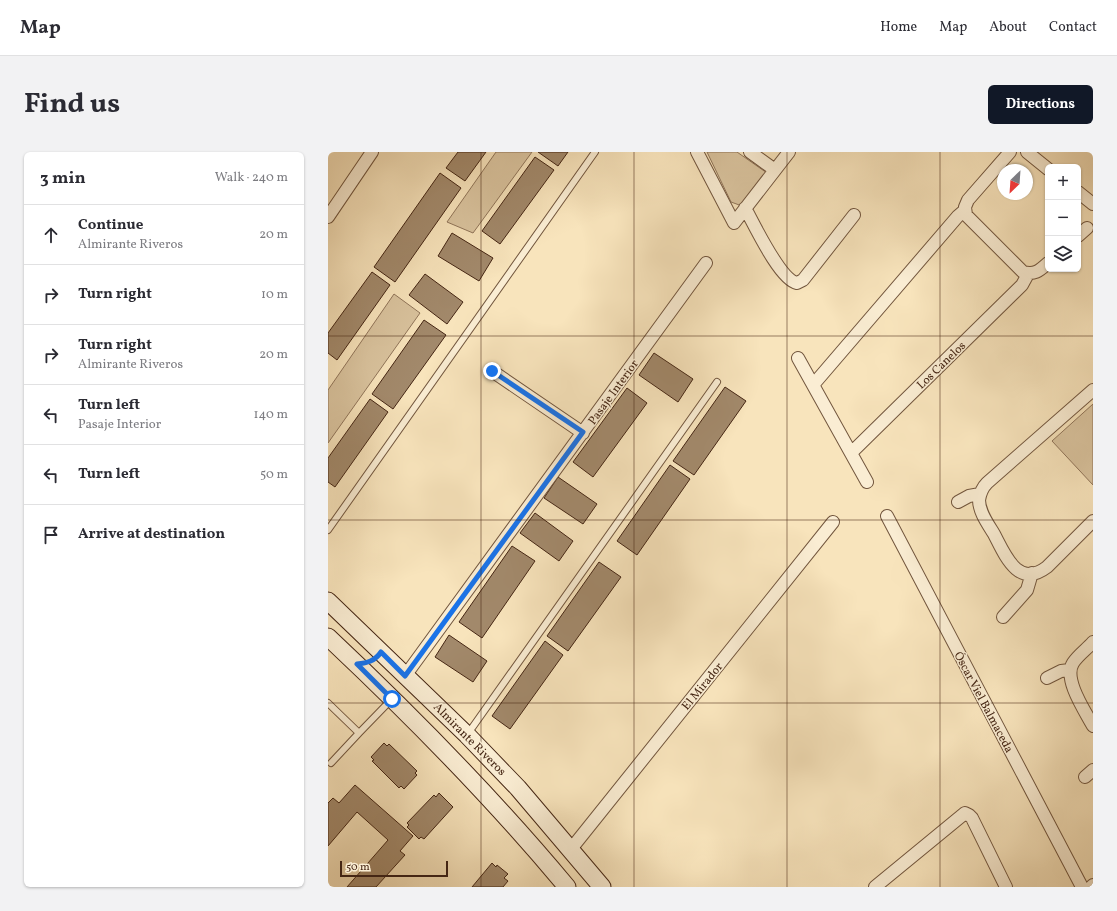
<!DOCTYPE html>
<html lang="en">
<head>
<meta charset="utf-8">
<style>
  body { margin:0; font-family:Vollkorn,serif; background:#f2f2f3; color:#2b2b33 }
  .controls { position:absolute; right:12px; top:12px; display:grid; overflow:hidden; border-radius:6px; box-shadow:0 1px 3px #0004 }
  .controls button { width:36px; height:36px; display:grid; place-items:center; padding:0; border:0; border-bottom:1px solid #e1e1e2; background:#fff; color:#2b2b33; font:20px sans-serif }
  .compass { position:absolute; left:669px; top:12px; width:36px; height:36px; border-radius:50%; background:#fff; box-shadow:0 1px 3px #0004; rotate:205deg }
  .scale { position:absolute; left:12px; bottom:10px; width:108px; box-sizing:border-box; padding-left:4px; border:2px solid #452614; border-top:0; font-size:11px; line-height:14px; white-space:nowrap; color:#452614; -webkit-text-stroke:3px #faedd3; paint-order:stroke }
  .stop { position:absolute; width:12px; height:12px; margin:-9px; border:3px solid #1a73e8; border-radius:50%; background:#fff }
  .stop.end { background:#1a73e8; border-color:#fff; box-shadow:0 1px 4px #0008 }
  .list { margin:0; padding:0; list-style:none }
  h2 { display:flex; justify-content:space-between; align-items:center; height:52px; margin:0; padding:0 16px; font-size:17px }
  h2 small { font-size:13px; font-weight:400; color:#7c7c81 }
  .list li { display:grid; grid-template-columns:26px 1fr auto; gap:12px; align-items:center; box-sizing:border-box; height:60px; padding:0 16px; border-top:1px solid #e1e1e2 }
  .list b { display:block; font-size:15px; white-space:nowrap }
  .list p { margin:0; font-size:13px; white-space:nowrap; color:#7c7c81 }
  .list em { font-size:13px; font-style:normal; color:#7c7c81 }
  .icon { flex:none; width:22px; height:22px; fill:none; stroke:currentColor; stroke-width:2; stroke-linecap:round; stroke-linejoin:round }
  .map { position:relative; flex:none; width:765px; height:735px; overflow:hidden; border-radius:6px }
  header { display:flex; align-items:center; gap:24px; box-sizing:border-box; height:56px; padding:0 20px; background:#fff; border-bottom:1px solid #e1e1e2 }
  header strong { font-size:19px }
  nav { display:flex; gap:22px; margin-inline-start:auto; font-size:14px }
  .intro { display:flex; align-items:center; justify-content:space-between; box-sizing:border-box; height:96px; padding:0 24px }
  h1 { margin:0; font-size:28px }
  .button { padding:10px 18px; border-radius:6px; background:#111827; color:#fff; font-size:14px; font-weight:700 }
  main { display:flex; gap:24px; padding:0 24px }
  aside { flex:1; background:#fff; border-radius:6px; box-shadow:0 1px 3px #0004 }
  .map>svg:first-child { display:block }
</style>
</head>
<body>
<header>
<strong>Map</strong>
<nav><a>Home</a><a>Map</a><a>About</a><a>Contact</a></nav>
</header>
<div class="intro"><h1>Find us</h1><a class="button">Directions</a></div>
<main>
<aside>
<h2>3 min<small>Walk · 240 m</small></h2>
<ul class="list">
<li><svg class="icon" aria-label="ahead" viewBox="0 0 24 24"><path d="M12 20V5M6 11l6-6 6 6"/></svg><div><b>Continue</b><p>Almirante Riveros</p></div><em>20 m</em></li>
<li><svg class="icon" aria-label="right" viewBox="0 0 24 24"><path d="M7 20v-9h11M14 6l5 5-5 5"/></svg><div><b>Turn right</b></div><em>10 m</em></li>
<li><svg class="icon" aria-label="right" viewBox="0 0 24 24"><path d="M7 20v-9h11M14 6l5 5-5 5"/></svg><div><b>Turn right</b><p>Almirante Riveros</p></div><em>20 m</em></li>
<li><svg class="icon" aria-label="left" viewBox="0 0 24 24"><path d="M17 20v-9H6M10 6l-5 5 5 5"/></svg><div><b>Turn left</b><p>Pasaje Interior</p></div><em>140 m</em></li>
<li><svg class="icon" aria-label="left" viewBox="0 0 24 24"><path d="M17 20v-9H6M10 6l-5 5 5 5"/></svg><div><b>Turn left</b></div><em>50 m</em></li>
<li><svg class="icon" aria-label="arrive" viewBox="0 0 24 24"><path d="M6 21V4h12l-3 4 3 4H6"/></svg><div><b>Arrive at destination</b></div></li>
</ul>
</aside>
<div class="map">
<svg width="765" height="735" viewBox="0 0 765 735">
  <rect width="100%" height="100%" fill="#f8e4bc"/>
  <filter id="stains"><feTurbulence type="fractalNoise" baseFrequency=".005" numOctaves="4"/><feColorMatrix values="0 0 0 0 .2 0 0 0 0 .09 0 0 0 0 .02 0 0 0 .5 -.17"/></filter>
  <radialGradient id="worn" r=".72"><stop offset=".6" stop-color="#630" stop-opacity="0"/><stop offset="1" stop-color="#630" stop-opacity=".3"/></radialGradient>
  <path fill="#dac49f" stroke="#90755a" d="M168 0H204L145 81 119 70Z
    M379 0H409L439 21 414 54 403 50Z
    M66 142 92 161 0 291V238Z
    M765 252V333L724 289Z"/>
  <path fill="#a2896b" stroke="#452614" d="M130 0H158L137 29 118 16Z
    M210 0H240L230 14Z
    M207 5 226 18 172 92 154 79Z
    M112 21 133 36 67 130 46 115Z
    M124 81 165 106 151 129 110 104Z
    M44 120 62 133 9 208 0 201V181Z
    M97 122 135 150 119 172 81 143Z
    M96 168 118 183 65 257 44 242Z
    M326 201 365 227 350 250 311 223Z
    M397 235 418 249 366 323 345 309Z
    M299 236 319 251 265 325 245 310Z
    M42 247 60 260 7 335 0 330V306Z
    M342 313 362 327 309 403 289 389Z
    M230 325 269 352 255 372 216 346Z
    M207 361 245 389 231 409 192 381Z
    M184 394 207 409 154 486 131 470Z
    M271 410 293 425 240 499 219 484Z
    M121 483 159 509 145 530 107 505Z
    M217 489 235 503 182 577 164 564Z
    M56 591 59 594 61 592 89 619 87 621 89 623 76 637 73 634 71 636 44 609 46 608 43 605Z
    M27 633 85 684 72 699 77 703 48 735H19L60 688 29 660 0 694V651L5 646 11 651Z
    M111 641 125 655 96 687 93 685 91 687 79 675 81 673 79 671 106 643 108 645Z
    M164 711 168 715 169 713 180 722 176 726 180 729 175 735H144Z"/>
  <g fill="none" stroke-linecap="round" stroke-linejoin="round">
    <g stroke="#72563e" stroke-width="8">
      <path id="lane" d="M0 378 267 0
        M0 551 31 581 63 548
        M139 583 389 230
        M3 611 31 581"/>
    </g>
    <g stroke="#72563e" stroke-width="14">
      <path id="street" d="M369 0 406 71 461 0
        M422 0 447 18
        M682 0 640 48 637 55 638 63 695 120C707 123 711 119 720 111
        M699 0 720 17
        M750 40 765 52
        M417 56C426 72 452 128 469 131L475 128 526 63
        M0 65 44 0
        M750 84 759 76
        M470 206 539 330
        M164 219 255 281
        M485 233 630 64 637 58
        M765 238 659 331C654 336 652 342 651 348 651 360 660 372 666 382 677 403 690 437 719 415L765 369
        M523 301 694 133 700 122
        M630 350 641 344 652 342
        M559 364 754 735
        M675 465 699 438 704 421
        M765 490C759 497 750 503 745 511 735 527 757 559 765 574
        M77 524 378 111
        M719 526 733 519 742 518
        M757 625 765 618
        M243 697 505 370
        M547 735 637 661 641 663 644 666 678 735
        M763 735 765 733"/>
    </g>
    <g stroke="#452614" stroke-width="19">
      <path id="secondary" d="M0 449 139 583 190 636 274 735
        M0 485C84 564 165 646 239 735"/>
    </g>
    <use href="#lane" stroke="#faedd3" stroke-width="6"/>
    <use href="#street" stroke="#faedd3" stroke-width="12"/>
    <use href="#secondary" stroke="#faedd3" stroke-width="17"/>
  </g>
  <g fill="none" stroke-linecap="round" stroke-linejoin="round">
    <path stroke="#1a73e8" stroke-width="5" d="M64 547 29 512C39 511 47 509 53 500L77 524 255 280 164 219"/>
  </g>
  <path fill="none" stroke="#452614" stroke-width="1" stroke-opacity="0.55" d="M153 0V735M306 0V735M459 0V735M612 0V735M0 184H765M0 368H765M0 551H765"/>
  <g text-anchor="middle" stroke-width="3" stroke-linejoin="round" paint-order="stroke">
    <g font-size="12" fill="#452614" stroke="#faedd3">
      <text transform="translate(613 213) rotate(-44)" y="4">Los Canelos</text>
      <text transform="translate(285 240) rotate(-54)" y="4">Pasaje Interior</text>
      <text transform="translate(374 534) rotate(-51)" y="4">El Mirador</text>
      <text transform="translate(656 550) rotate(62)" y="4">Óscar Viel Balmaceda</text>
      <text transform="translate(142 587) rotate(45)" y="4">Almirante Riveros</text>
    </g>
  </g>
  <rect width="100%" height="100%" filter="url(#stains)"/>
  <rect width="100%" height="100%" fill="url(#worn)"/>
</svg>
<div class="controls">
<button>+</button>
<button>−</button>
<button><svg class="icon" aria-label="layers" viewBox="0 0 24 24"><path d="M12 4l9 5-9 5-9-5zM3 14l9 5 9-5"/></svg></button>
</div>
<svg class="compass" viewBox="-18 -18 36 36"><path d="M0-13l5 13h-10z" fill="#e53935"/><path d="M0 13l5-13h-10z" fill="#7c7c81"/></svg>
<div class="scale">50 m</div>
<div class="stop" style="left:64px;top:547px"></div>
<div class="stop end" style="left:164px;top:219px"></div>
</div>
</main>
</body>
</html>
